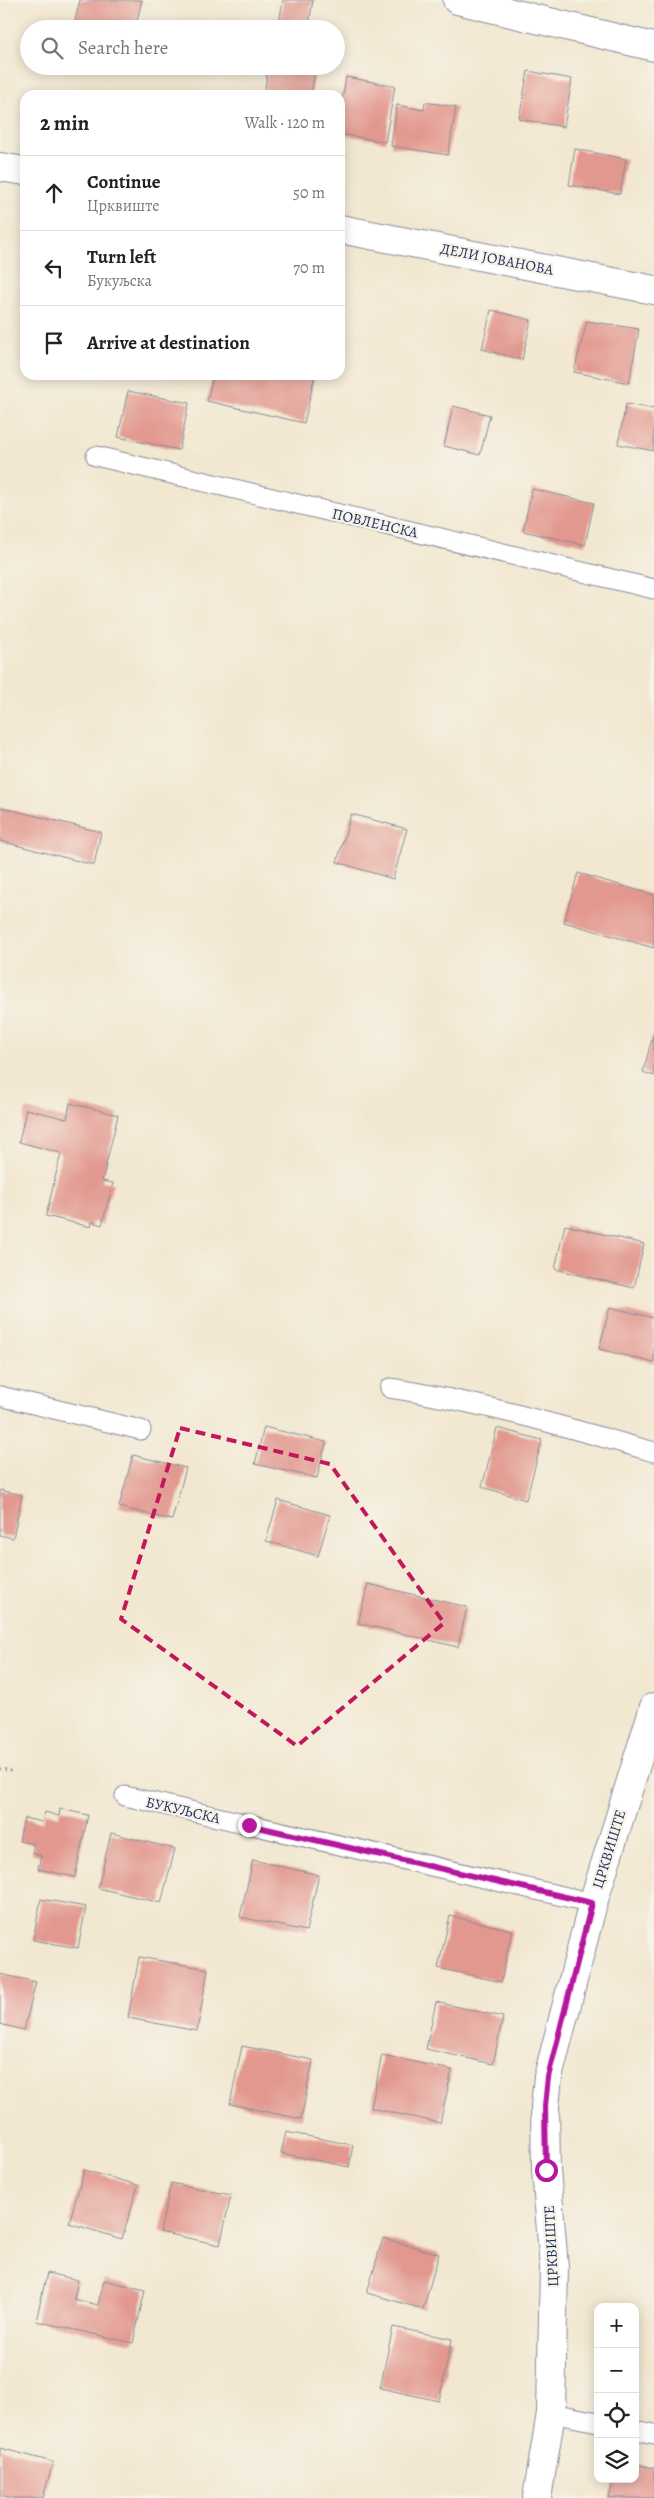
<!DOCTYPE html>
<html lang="en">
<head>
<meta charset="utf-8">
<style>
  body { margin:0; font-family:Alegreya,serif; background:#f6f6f6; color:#222 }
  .controls { position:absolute; right:15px; bottom:15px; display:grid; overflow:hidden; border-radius:10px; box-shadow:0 2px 12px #0003 }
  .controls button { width:45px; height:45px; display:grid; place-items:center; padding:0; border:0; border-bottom:1px solid #e0e0e0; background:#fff; color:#222; font:25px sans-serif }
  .stop { position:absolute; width:15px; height:15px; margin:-11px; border:4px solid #b5179e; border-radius:50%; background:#fff }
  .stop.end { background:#b5179e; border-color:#fff; box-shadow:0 1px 5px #0008 }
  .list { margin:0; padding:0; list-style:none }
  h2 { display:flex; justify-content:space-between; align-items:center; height:65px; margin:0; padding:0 20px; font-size:21px }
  h2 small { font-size:16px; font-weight:400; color:#767676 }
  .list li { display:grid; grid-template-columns:32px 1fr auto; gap:15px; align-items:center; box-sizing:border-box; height:75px; padding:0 20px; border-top:1px solid #e0e0e0 }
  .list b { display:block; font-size:19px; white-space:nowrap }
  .list p { margin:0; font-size:16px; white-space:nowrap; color:#767676 }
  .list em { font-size:16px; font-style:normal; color:#767676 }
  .icon { flex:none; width:28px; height:28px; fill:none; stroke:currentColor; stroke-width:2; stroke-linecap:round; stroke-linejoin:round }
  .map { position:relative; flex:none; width:654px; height:2498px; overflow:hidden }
  .search { position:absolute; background:#fff; box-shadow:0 2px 12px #0003; left:20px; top:20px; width:325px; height:55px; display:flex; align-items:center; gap:12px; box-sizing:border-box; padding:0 18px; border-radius:28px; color:#767676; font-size:19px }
  .panel { position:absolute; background:#fff; box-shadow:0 2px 12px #0003; left:20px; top:90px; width:325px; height:290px; border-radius:15px }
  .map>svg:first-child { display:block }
</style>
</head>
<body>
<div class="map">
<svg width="654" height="2498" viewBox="0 0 654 2498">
  <rect width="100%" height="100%" fill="#f7f3e8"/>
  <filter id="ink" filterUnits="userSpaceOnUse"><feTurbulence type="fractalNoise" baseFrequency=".02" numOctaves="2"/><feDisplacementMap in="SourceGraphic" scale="10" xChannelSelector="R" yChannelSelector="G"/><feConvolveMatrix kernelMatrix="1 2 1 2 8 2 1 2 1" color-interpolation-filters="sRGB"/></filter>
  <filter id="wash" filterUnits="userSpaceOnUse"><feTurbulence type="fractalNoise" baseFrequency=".0096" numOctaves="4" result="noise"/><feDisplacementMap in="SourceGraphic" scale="20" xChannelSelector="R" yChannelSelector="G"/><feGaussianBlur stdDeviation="1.12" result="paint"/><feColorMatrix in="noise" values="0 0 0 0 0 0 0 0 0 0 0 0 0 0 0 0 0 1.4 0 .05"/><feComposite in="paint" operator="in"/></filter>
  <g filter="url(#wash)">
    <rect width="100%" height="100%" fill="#f2e7d0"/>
    <g id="blocks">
      <path fill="#e2988f" d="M80 0H142L135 29H73Z
        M283 0H313L308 29H278Z
        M268 66H316L311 95H264Z
        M528 71 572 79 564 127 519 119Z
        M346 77 395 86 385 142 340 134V112Z
        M425 102 456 107 448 155 391 146 397 105 424 110Z
        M575 149 626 159 620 194 569 185Z
        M491 310 531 320 522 360 482 349Z
        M587 321 639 329 629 383 574 372Z
        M213 375H315L304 423 207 401Z
        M128 391 189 403 179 450 118 437Z
        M626 404 654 409V451L618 444Z
        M453 406 490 415 480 455 444 446Z
        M532 489 594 503 585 545 523 531Z
        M0 807 101 832 94 865 0 841Z
        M351 814 407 829 393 879 337 862Z
        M578 873 654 895V948L564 922Z
        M653 1035H654V1076L643 1072Z
        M70 1103 118 1115 102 1181 113 1183 102 1225 92 1222 91 1227 46 1216 61 1153 19 1142 26 1109 67 1119Z
        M565 1225 644 1244 634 1288 555 1269Z
        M610 1307 654 1318V1363L599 1349Z
        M264 1427 326 1442 317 1478 255 1464Z
        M497 1428 542 1440 526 1500 482 1487Z
        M133 1455 186 1468 172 1520 119 1507Z
        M0 1490 22 1495 13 1538 0 1535Z
        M278 1500 330 1515 318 1556 266 1541Z
        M368 1584 467 1607 458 1647 358 1623Z
        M60 1809 88 1815 75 1877 38 1869 41 1856 32 1853 34 1844 19 1841 24 1818 42 1822 45 1812 59 1816Z
        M111 1833 175 1849 161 1903 98 1888Z
        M253 1860 319 1875 306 1931 240 1917Z
        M41 1899 86 1907 78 1948 33 1940Z
        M450 1916 512 1930 501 1982 438 1968Z
        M139 1957 208 1969 197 2031 128 2018Z
        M0 1974 36 1982 24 2030 0 2024Z
        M436 2002 503 2017 493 2064 426 2049Z
        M242 2046 313 2060 301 2119 230 2104Z
        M382 2055 452 2070 440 2123 371 2108Z
        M286 2132 353 2145 349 2167 281 2153Z
        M84 2170 138 2185 122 2239 69 2223Z
        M171 2183 231 2195 220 2245 160 2232Z
        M383 2238 439 2254 423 2309 367 2293Z
        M47 2273 78 2280 74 2299 98 2305 104 2280 145 2290 133 2343 36 2321Z
        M393 2327 452 2339 439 2401 380 2388Z
        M0 2448 53 2462 43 2498H13L0 2495Z
        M635 2464 654 2468V2498H609L614 2479H635Z"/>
    </g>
  </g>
  <g filter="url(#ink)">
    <use href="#blocks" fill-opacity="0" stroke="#868b97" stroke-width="1"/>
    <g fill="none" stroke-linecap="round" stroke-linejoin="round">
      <g stroke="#868b97" stroke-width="21">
        <path id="lane" d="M96 456 654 589
          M390 1388C480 1402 567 1427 654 1452
          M0 1396 141 1430
          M125 1796 593 1903
          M551 2413 598 2422
          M635 2430 654 2434"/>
      </g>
      <g stroke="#868b97" stroke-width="30">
        <path id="street" d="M457 0 654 47
          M0 167 25 171
          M340 229 654 290
          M537 2498 551 2413 554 2267 546 2170 545 2106 548 2077 593 1903 654 1707"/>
      </g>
      <path stroke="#868b97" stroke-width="3" stroke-dasharray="1 4" stroke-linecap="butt" d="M0 1769 13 1771"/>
      <use href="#lane" stroke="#fff" stroke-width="19"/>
      <use href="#street" stroke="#fff" stroke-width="28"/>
    </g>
  </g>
  <g fill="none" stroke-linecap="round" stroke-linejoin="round" filter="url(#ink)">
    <path stroke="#b5179e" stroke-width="6" d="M249 1825 592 1903 548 2077 545 2106 546 2170"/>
  </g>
  <path fill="none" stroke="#c2185b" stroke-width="4" stroke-dasharray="10 6" stroke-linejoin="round" d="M180 1428 330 1464 444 1623 297 1746 121 1619Z"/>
  <g text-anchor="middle" stroke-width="4.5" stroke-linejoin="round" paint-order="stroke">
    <g font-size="15" fill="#1b2f5e" stroke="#f7f3e8">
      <text transform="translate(497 259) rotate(11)" y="5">ДЕЛИ ЈОВАНОВА</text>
      <text transform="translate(375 523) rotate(13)" y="5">ПОВЛЕНСКА</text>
      <text transform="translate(183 1810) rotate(13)" y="5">БУКУЉСКА</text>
      <text transform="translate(609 1849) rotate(-73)" y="5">ЦРКВИШТЕ</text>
      <text transform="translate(551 2246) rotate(-93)" y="5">ЦРКВИШТЕ</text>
    </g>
  </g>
</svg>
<div class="controls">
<button>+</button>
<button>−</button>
<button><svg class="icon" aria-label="locate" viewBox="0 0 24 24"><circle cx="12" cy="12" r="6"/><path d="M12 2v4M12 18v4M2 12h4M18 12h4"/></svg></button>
<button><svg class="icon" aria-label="layers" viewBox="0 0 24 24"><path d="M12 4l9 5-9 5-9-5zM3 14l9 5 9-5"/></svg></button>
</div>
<div class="stop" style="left:546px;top:2170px"></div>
<div class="stop end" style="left:249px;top:1825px"></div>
<div class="search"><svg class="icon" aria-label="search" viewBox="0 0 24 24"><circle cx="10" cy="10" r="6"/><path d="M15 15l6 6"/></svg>Search here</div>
<section class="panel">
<h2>2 min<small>Walk · 120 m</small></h2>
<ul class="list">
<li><svg class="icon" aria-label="ahead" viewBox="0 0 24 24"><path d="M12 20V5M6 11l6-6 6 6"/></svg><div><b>Continue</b><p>Црквиште</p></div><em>50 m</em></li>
<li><svg class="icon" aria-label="left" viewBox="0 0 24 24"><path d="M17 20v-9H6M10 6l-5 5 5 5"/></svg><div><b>Turn left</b><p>Букуљска</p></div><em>70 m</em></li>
<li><svg class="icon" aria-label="arrive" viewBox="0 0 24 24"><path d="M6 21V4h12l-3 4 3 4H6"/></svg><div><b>Arrive at destination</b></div></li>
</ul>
</section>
</div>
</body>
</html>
